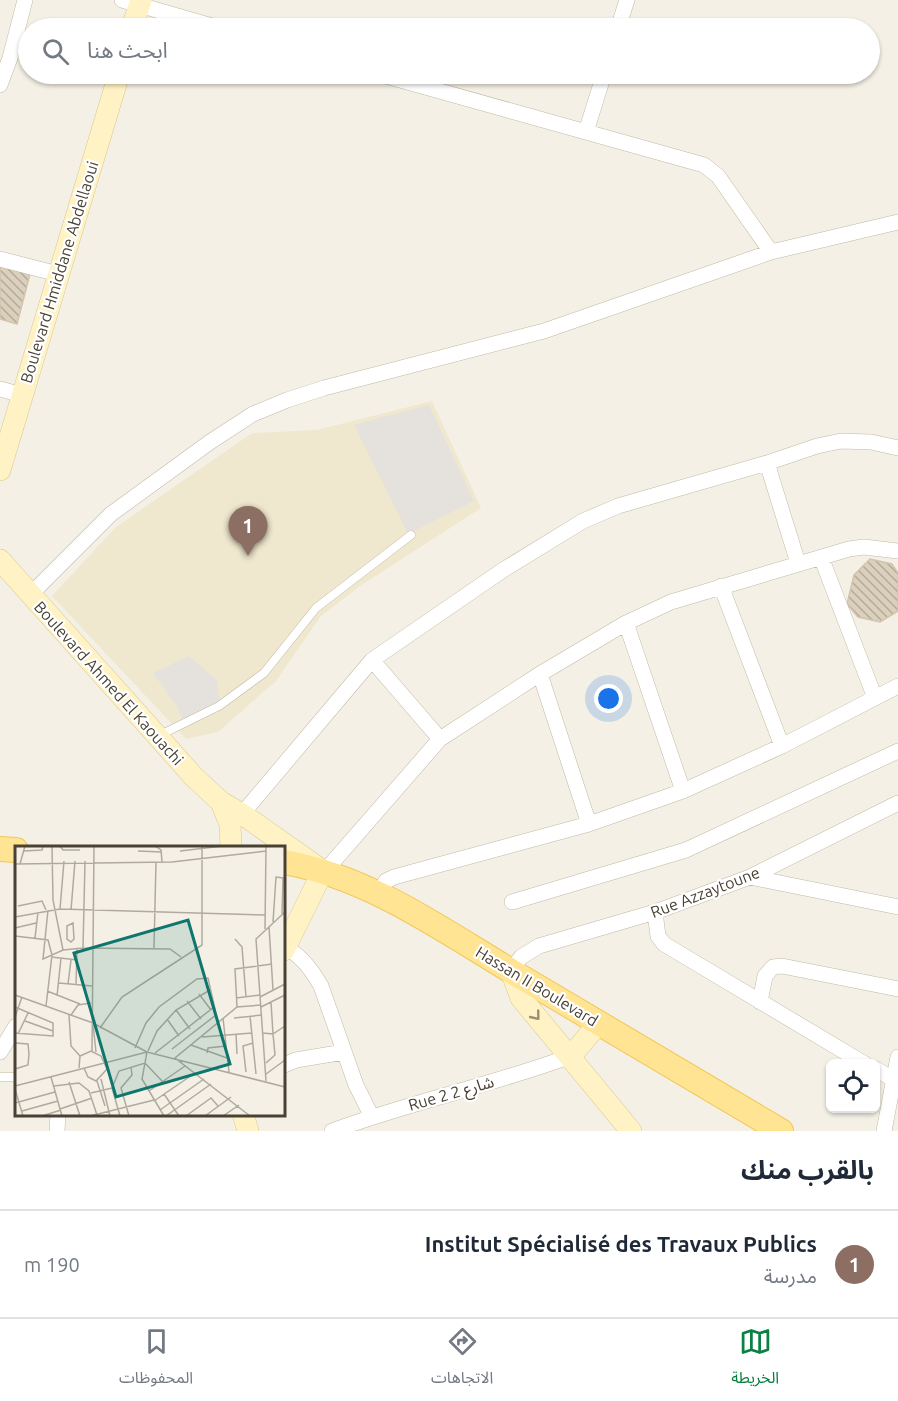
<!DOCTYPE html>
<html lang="ar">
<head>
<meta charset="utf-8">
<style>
  body { margin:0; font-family:Ubuntu,"Noto Sans Arabic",sans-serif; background:#f6f6f7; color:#1f2937; direction:rtl }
  .controls { position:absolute; right:18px; bottom:18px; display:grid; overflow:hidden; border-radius:9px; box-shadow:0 2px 4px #0004 }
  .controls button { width:54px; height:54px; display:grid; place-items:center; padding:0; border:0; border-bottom:2px solid #e0e1e3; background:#fff; color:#1f2937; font:30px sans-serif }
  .you { position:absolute; left:609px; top:699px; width:21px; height:21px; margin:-15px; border:4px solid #fff; border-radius:50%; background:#1a73e8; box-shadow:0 0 0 9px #1a73e833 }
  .badge { display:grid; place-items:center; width:39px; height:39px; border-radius:50%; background:#0b8043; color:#fff; font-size:20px; font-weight:700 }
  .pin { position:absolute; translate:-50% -50px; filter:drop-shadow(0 2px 3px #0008) }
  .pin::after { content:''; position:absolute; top:32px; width:21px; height:18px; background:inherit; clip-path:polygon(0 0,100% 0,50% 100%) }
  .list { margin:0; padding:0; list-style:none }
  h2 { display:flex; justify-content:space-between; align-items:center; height:78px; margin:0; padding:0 24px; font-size:26px }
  h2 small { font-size:20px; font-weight:400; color:#747a83 }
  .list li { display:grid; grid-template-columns:39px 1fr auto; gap:18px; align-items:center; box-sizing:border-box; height:108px; padding:0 24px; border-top:2px solid #e0e1e3 }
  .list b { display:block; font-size:22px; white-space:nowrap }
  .list p { margin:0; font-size:20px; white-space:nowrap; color:#747a83 }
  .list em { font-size:20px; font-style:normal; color:#747a83 }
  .icon { flex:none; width:33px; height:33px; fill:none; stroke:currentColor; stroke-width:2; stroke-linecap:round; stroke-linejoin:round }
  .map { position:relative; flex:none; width:898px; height:1131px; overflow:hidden; direction:ltr }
  .search { position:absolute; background:#fff; box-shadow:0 2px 4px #0004; left:18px; right:18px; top:18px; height:66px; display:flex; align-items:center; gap:15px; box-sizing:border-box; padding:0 21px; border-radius:33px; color:#747a83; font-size:22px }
  .sheet { height:186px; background:#fff }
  nav { display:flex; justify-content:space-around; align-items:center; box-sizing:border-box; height:84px; border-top:2px solid #e0e1e3; background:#fff; font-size:16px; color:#747a83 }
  nav a { display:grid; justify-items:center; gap:3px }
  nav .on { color:#0b8043 }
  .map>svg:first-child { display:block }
</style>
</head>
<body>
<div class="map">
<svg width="898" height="1131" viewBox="0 0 898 1131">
  <defs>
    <pattern id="building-back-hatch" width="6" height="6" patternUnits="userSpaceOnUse" patternTransform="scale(1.5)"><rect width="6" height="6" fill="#dbd0bc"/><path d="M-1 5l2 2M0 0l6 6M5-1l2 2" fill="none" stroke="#b4aa9a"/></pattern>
  </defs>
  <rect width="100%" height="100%" fill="#f5f0e5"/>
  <path fill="#efe7ce" d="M432 401 481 508 360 586 320 617 276 681 218 732 186 739 52 596 116 527 252 433 317 430Z"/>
  <path fill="#e5e2de" d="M429 405 474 501 408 534 354 425Z
    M189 656 217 680 220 704 183 721 177 706 153 673Z"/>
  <path fill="url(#building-back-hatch)" stroke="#d3c5ac" stroke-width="1.5" d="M0 266 30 274 17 324 0 319Z
    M870 559 892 564 898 573V611L880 622 858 617 847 604 854 575Z"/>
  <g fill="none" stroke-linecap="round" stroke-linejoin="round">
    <g stroke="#c1b9a7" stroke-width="9">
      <path id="lane" d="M158 736 219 706 264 673 316 608 411 535
        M0 1077H16"/>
    </g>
    <g stroke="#c1b9a7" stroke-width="16">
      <path id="street" d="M122 0 219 28
        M618 28 627 0
        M379 74 704 165 718 176 771 252
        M0 85 10 58 25 0
        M586 132 604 74
        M0 259 58 274
        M0 389 22 395
        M767 463 798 563
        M821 557 875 698
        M721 586 782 746
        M30 595 111 514 210 442 253 414 287 400 324 388 544 331 771 252 898 222
        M626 623 683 791
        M372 660 440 739
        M540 674 589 824
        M242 814 372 660 503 570 583 521 618 506 767 463 817 446 841 441 871 442 898 448
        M325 871 440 739 540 674 626 623 671 602 849 549 864 547 898 551
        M750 877 898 907
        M378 894 386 881 394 877 589 824 683 791 782 746 898 686
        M512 902 686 850 898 751
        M655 912 658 936 664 944 865 1064
        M284 947C300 954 312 970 321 986L356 1085 372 1117
        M511 971 521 957 539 946 655 912 750 877 898 803
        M760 1002 765 976 773 967 782 966 898 989
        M0 1052 16 1026
        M284 1065 296 1060 344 1052
        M876 1069 894 1080
        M57 1131 58 1114
        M332 1131C411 1102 492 1085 571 1056
        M884 1131 898 1057"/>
    </g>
    <g stroke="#d9c890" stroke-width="22">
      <path id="secondary" d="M132 28 141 0
        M0 470 119 74
        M0 560 194 777 221 802 242 814 323 871 284 950
        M221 802 230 824 231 848
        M511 971 521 998 631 1131
        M571 1056 599 1023
        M243 1114 248 1131"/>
    </g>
    <g stroke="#f1c757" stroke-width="26">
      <path id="primary" d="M0 849 16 850
        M284 862C368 877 440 928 511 971 601 1025 691 1078 781 1131"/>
    </g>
    <use href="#lane" stroke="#fff" stroke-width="8"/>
    <use href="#street" stroke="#fff" stroke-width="15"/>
    <use href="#secondary" stroke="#fff3c5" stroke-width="21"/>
    <use href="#primary" stroke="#ffe494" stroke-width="24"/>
  </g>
  <defs><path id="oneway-chevron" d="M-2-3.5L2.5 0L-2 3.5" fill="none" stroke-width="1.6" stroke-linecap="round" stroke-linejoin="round" transform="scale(1.5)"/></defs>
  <use stroke="#9a9175" href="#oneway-chevron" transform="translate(536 1016) rotate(51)"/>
  <g text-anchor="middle" stroke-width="4.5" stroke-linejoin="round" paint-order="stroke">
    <g font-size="16" fill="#484134" stroke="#fff">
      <text transform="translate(59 272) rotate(-73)" y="6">Boulevard Hmiddane Abdellaoui</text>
      <text transform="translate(109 683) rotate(48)" y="6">Boulevard Ahmed El Kaouachi</text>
      <text transform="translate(705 892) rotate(-21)" y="6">Rue Azzaytoune</text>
      <text transform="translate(537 986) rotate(31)" y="6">Hassan II Boulevard</text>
      <text transform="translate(451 1093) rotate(-16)" y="6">Rue 2 شارع 2</text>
    </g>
  </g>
  <g transform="translate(15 846)">
    <rect width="270" height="270" fill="#f5f0e5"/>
    <path fill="none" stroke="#b0aa9e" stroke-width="1.5" d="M37 0 38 54 48 104M45 0 48 4H65M140 0 146 4 147 16M9 5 27 4 28 0M123 5 147 6M165 5 208 0M0 18 157 16 251 5M5 18 10 0M3 60 27 55 31 64M45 63 49 15M33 64 28 113 48 104 68 102 155 103 166 111M56 64 60 15M0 71 45 63 250 69M258 76 261 31 268 32 267 68M58 77 59 93 56 96 52 93V80ZM254 81 258 144M0 82 21 77M250 83 251 0M0 90 33 94 37 109 31 160M20 92 23 66M220 93 227 101 231 151M68 102 70 15M139 102 141 16M36 111 63 114M44 137 77 140M53 138 56 114M61 139 62 103M32 145 65 158M184 148 196 164M0 149 78 177 132 206 127 233 149 270M42 150 46 112M245 151 270 138M221 152 245 149M172 155 186 173M256 156 258 188 270 180M0 161 38 177V190L0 187M222 161 220 123 257 118M246 161 270 149M161 164 175 183M54 169 56 200 65 210M56 169 63 159 76 157M235 170 241 228M0 171 7 151M208 172 214 226M219 172 247 169M152 173 164 190M10 175 38 185M78 178 81 206M85 182 107 151 187 99V0M248 187 258 188 260 209 251 217M3 188 13 167M221 188 222 208M187 191 237 187M0 197 13 198 14 208 13 219 0 223M176 199 212 212M120 202 131 177 144 161 182 133 193 132 203 176M157 203 201 169M77 205 79 0M133 205 142 185 161 164 195 144M140 207 199 161M192 207 193 202 211 200M64 222 65 210 76 205 86 210 92 223 81 235 73 231 69 222M231 226 228 200 238 197M251 228 270 214M36 231 47 270M86 233 95 270M82 235 90 260M251 235 241 93 270 66M54 236 65 270M0 240 132 206 270 241M39 240 64 237 74 245 82 269M97 242 104 225 130 217 147 235M97 242 105 270M0 243 8 270M134 245 170 220M76 247 97 242M149 248 164 270M139 255 180 227M0 257 40 246M45 263 77 252M145 264 189 233M7 265 43 255M27 270 46 264M75 270 139 254M114 270 106 242 117 229 116 221M151 270 196 238M171 270 196 252 203 260M190 270 216 251M208 270 224 259M235 270 160 212 222 161 246 159"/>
    <path fill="#0f766e" fill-opacity="0.15" stroke="#0f766e" stroke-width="3" d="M173 74 215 218 101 251 59 107Z"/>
    <rect width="270" height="270" fill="none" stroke="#484134" stroke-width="3"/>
  </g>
</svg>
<div class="controls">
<button><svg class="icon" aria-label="locate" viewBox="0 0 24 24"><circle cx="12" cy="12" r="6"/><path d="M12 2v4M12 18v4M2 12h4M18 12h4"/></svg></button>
</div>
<div class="you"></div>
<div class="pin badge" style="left:248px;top:556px;background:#8d6e63">1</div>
<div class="search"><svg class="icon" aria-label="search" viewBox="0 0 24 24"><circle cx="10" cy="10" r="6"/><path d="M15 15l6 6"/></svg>ابحث هنا</div>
</div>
<section class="sheet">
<h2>بالقرب منك<small></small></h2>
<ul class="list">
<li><span class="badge" style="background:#8d6e63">1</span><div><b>Institut Spécialisé des Travaux Publics</b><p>مدرسة</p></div><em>190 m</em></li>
</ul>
</section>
<nav>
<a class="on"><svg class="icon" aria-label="map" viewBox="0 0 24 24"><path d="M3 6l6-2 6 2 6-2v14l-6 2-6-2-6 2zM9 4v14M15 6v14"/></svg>الخريطة</a>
<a><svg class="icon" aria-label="directions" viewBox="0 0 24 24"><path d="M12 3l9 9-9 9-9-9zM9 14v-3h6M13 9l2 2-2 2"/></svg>الاتجاهات</a>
<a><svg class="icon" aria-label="saved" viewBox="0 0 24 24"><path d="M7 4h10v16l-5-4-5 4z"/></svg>المحفوظات</a>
</nav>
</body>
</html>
